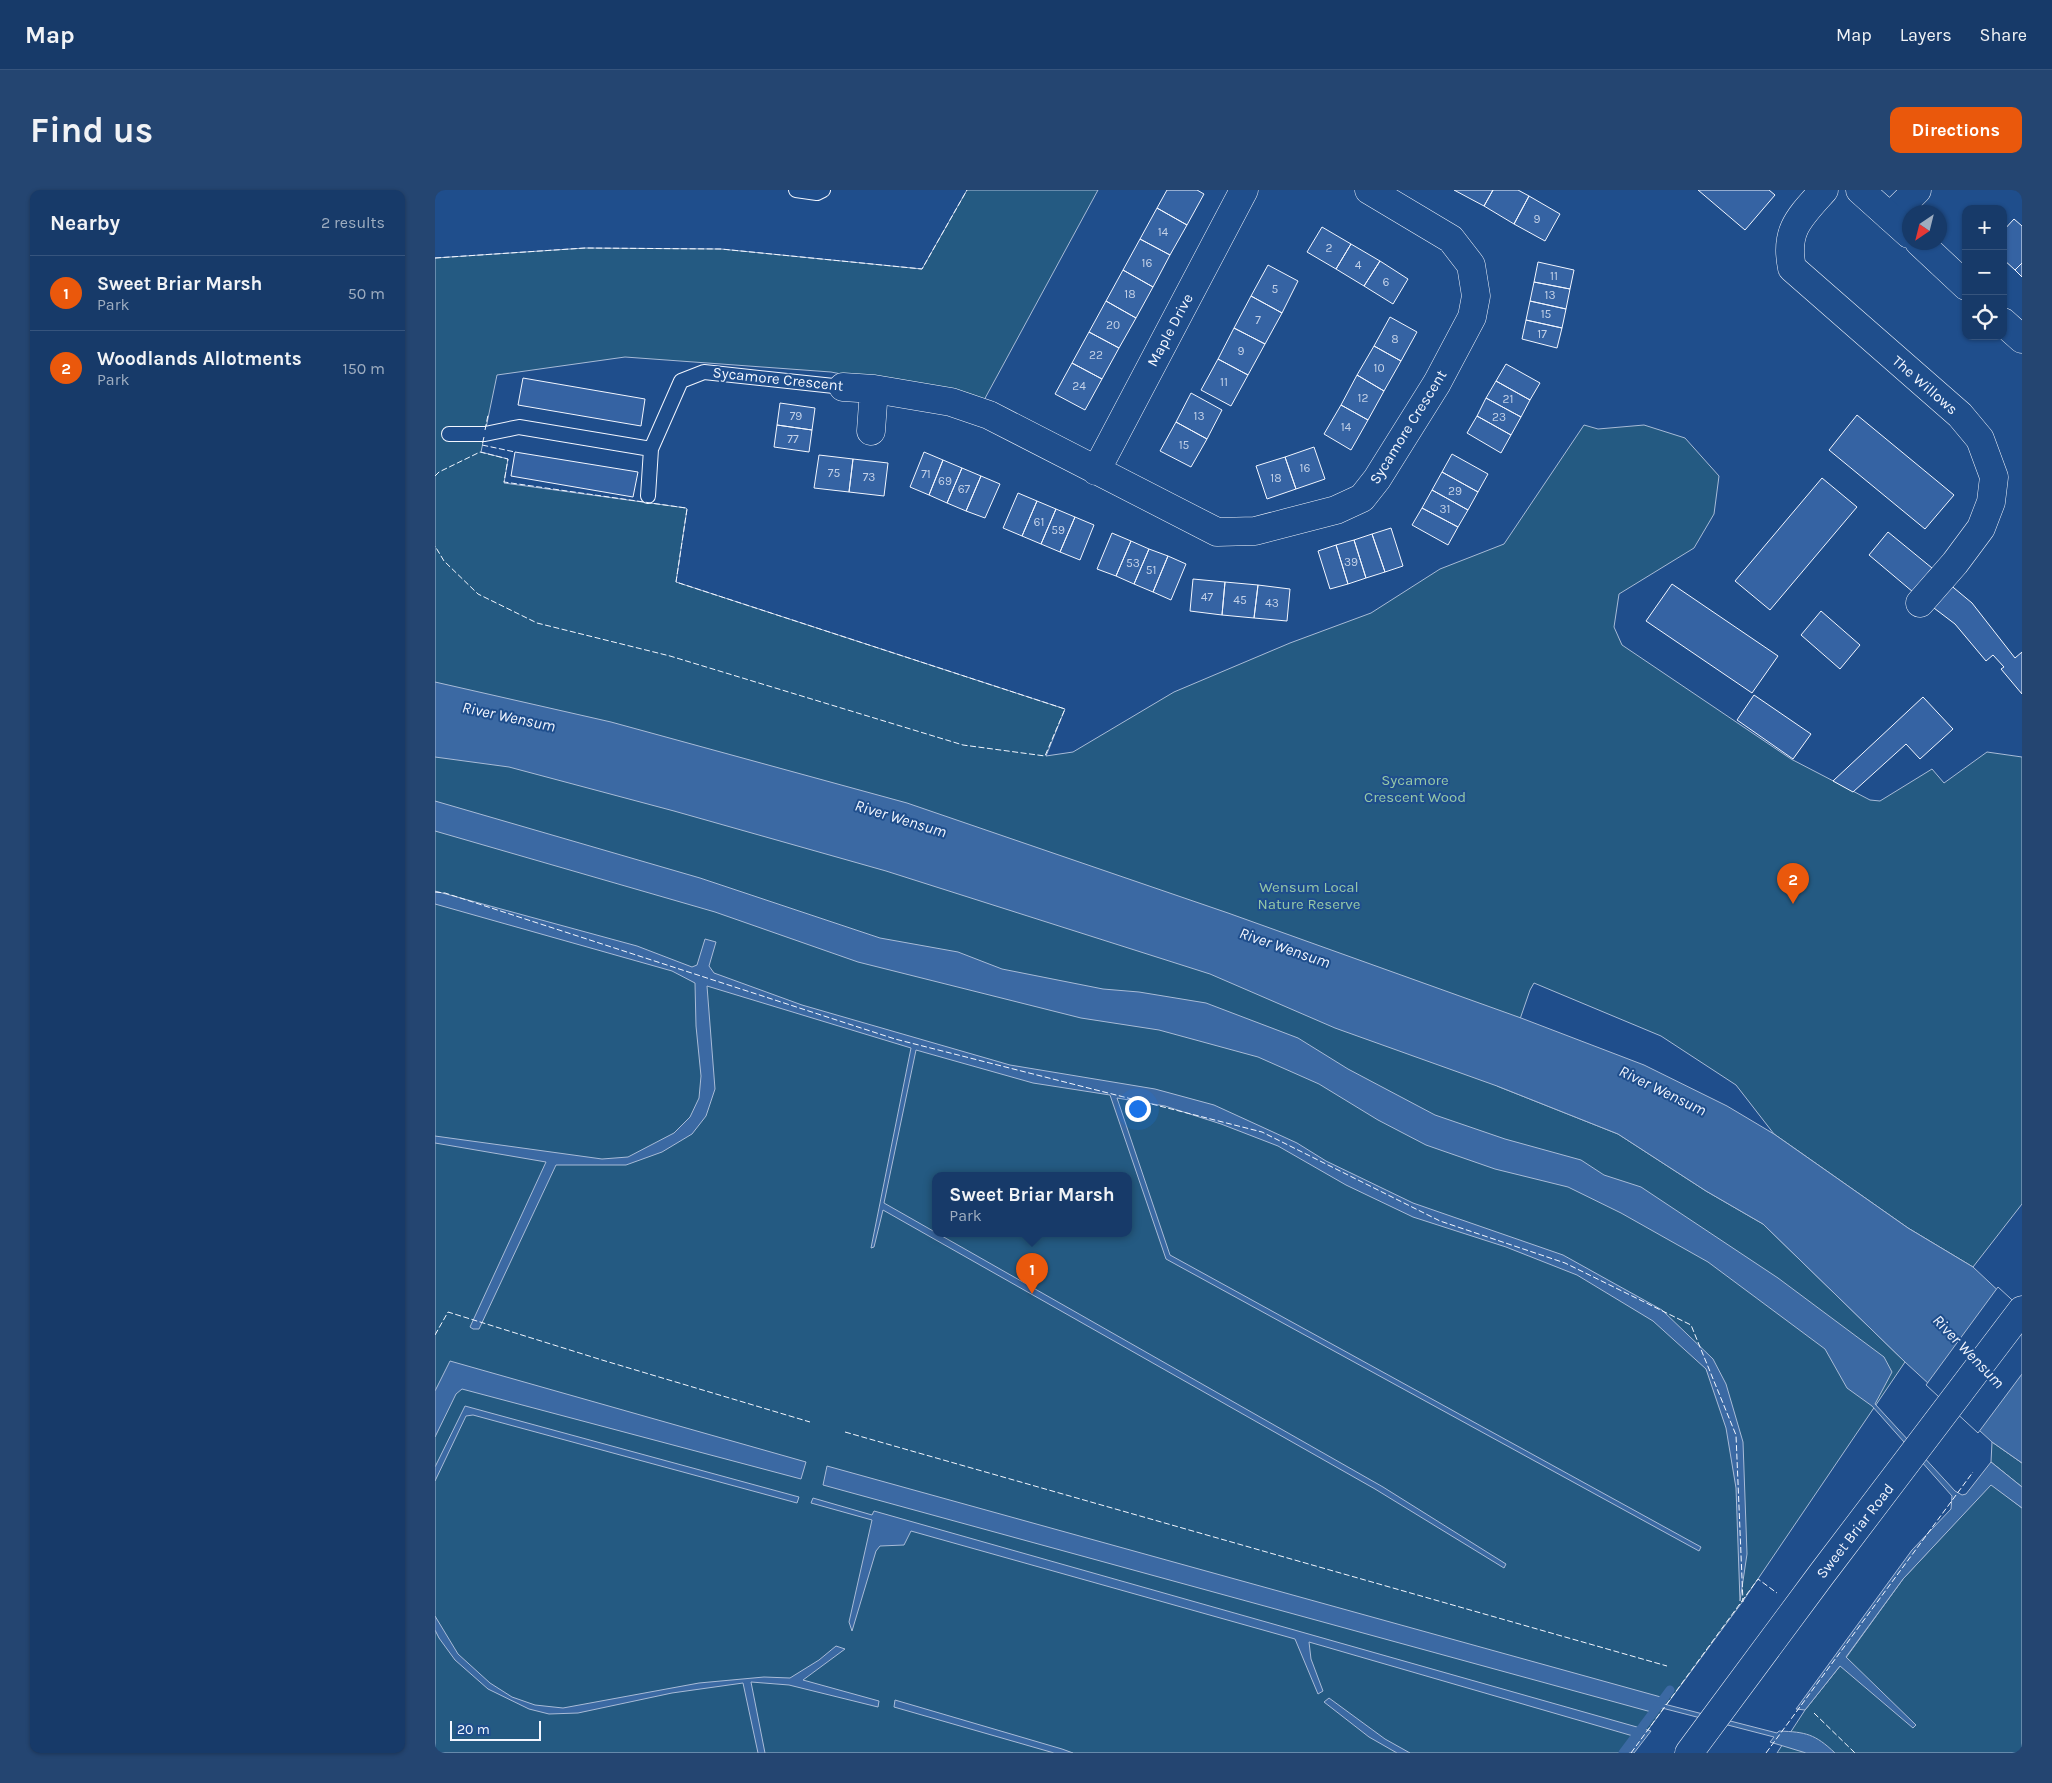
<!DOCTYPE html>
<html lang="en">
<head>
<meta charset="utf-8">
<style>
  body { margin:0; font-family:Karla,sans-serif; background:#244571; color:#f1f3f6 }
  .controls { position:absolute; right:15px; top:15px; display:grid; overflow:hidden; border-radius:10px; box-shadow:0 1px 4px #0004 }
  .controls button { width:45px; height:45px; display:grid; place-items:center; padding:0; border:0; border-bottom:1px solid #36547d; background:#173a69; color:#f1f3f6; font:25px sans-serif }
  .compass { position:absolute; left:1467px; top:15px; width:45px; height:45px; border-radius:50%; background:#173a69; box-shadow:0 1px 4px #0004; rotate:215deg }
  .scale { position:absolute; left:15px; bottom:12px; width:91px; box-sizing:border-box; padding-left:5px; border:2px solid #f2f6ff; border-top:0; font-size:14px; line-height:18px; white-space:nowrap; color:#f2f6ff; -webkit-text-stroke:4px #1f4e8c; paint-order:stroke }
  .you { position:absolute; left:702px; top:918px; width:18px; height:18px; margin:-12px; border:4px solid #fff; border-radius:50%; background:#1a73e8; box-shadow:0 0 0 8px #1a73e833 }
  .badge { display:grid; place-items:center; width:32px; height:32px; border-radius:50%; background:#ea580c; color:#fff; font-size:16px; font-weight:700 }
  .pin { position:absolute; translate:-50% -41px; filter:drop-shadow(0 1px 2px #0008) }
  .pin::after { content:''; position:absolute; top:26px; width:18px; height:15px; background:inherit; clip-path:polygon(0 0,100% 0,50% 100%) }
  .popup { position:absolute; left:497px; top:982px; width:200px; height:65px; box-sizing:border-box; display:grid; place-content:center; border-radius:10px; background:#173a69; filter:drop-shadow(0 1px 4px #0005); font-size:16px; white-space:nowrap; color:#9eadc0 }
  .popup b { font-size:19px; color:#f1f3f6 }
  .popup::after { content:''; position:absolute; left:50%; top:100%; margin-left:-10px; border:10px solid transparent; border-top-color:#173a69 }
  .list { margin:0; padding:0; list-style:none }
  h2 { display:flex; justify-content:space-between; align-items:center; height:65px; margin:0; padding:0 20px; font-size:21px }
  h2 small { font-size:16px; font-weight:400; color:#9eadc0 }
  .list li { display:grid; grid-template-columns:32px 1fr auto; gap:15px; align-items:center; box-sizing:border-box; height:75px; padding:0 20px; border-top:1px solid #36547d }
  .list b { display:block; font-size:19px; white-space:nowrap }
  .list p { margin:0; font-size:16px; white-space:nowrap; color:#9eadc0 }
  .list em { font-size:16px; font-style:normal; color:#9eadc0 }
  .icon { flex:none; width:28px; height:28px; fill:none; stroke:currentColor; stroke-width:2; stroke-linecap:round; stroke-linejoin:round }
  .map { position:relative; flex:none; width:1587px; height:1563px; overflow:hidden; border-radius:10px }
  header { display:flex; align-items:center; gap:30px; box-sizing:border-box; height:70px; padding:0 25px; background:#173a69; border-bottom:1px solid #36547d }
  header strong { font-size:24px }
  nav { display:flex; gap:28px; margin-inline-start:auto; font-size:18px }
  .intro { display:flex; align-items:center; justify-content:space-between; box-sizing:border-box; height:120px; padding:0 30px }
  h1 { margin:0; font-size:35px }
  .button { padding:12px 22px; border-radius:10px; background:#ea580c; color:#fff; font-size:18px; font-weight:700 }
  main { display:flex; gap:30px; padding:0 30px }
  aside { flex:1; background:#173a69; border-radius:10px; box-shadow:0 1px 4px #0004 }
  .map>svg:first-child { display:block }
</style>
</head>
<body>
<header>
<strong>Map</strong>
<nav><a>Map</a><a>Layers</a><a>Share</a></nav>
</header>
<div class="intro"><h1>Find us</h1><a class="button">Directions</a></div>
<main>
<aside>
<h2>Nearby<small>2 results</small></h2>
<ul class="list">
<li><span class="badge">1</span><div><b>Sweet Briar Marsh</b><p>Park</p></div><em>50 m</em></li>
<li><span class="badge">2</span><div><b>Woodlands Allotments</b><p>Park</p></div><em>150 m</em></li>
</ul>
</aside>
<div class="map">
<svg width="1587" height="1563" viewBox="0 0 1587 1563">
  <rect width="100%" height="100%" fill="#1f4e8c"/>
  <path fill="#245a82" stroke="#a8bbd7" fill-rule="evenodd" d="M532 0H663L548 212 396 182 190 167 62 185 46 262 73 269 69 293 251 318 252 319 241 392 630 519 611 566 638 562 739 502 855 453 936 423 1005 379 1069 354 1149 235 1163 239 1209 235 1250 248 1284 286 1279 324 1259 358 1184 404 1179 437 1187 455 1356 569 1435 610 1445 611 1497 579 1509 593 1552 562 1587 567V1014L1538 1077 1473 1038 1339 944 1301 895 1226 846 1099 793 1095 800 1062 896 1183 944 1271 1001 1328 1034 1470 1172 1308 1411 1196 1563H0V68L150 58 286 59 487 79ZM501 985H693V1043H501Z
    M1557 1252 1587 1273V1297L1556 1272Z
    M1556 1294 1587 1318V1563H1342L1370 1520 1405 1476 1468 1389Z"/>
  <path fill="#3b69a3" stroke="#a8bbd7" d="M0 492 176 532 472 613 793 723 1086 828 1209 875 1292 916 1339 944 1473 1038 1538 1077 1587 1123V1273L1557 1252 1470 1172 1328 1034 1271 1001 1183 944 1062 896 900 838 775 784 451 681 239 621 74 577 0 567Z
    M0 611 265 688 445 748 523 762 567 779 668 799 704 802 771 813 863 848 913 879 1000 925 1070 949 1146 970 1169 985 1206 997 1343 1088 1449 1167 1457 1182 1440 1214 1520 1301 1527 1305 1531 1304 1556 1272 1587 1297V1318L1556 1295 1468 1389 1411 1467 1481 1535 1478 1538 1405 1476 1370 1520 1361 1519 1477 1360 1516 1319 1517 1306 1437 1216 1412 1198 1390 1159 1273 1072 1186 1023 1133 997 1060 979 991 955 943 930 884 894 823 867 724 840 646 828 423 772 280 722 0 641Z
    M0 701 202 756 257 777 262 775 270 749 281 752 274 776 279 783 367 815 575 875 720 899 779 915 862 953 891 971 978 1013 1128 1065 1227 1120 1278 1169 1291 1194 1308 1252 1312 1364 1305 1411 1301 1298 1291 1238 1271 1179 1218 1131 1142 1085 1071 1057 978 1027 911 995 843 956 786 934 730 916 682 908 735 1065 1266 1357 1264 1361 731 1069 675 905 598 893 481 860 449 1013 948 1297 1071 1374 1069 1378 940 1299 448 1020 439 1057 436 1058 476 858 272 796 280 899 271 926 257 944 227 962 191 975H121L44 1139H38L35 1137 111 972 0 953V946L167 969 193 967 239 943 255 927 264 908 266 886 261 836 260 793 237 781 0 714Z
    M15 1171 371 1272 366 1289 27 1199 21 1204 0 1247V1201Z
    M30 1216 364 1307 362 1313 38 1225 31 1226 0 1291V1277Z
    M392 1276 1233 1509 1229 1514 1342 1543 1344 1541C1371 1542 1380 1544 1400 1563H1371L1335 1552 1339 1547 1227 1518 1220 1523 388 1295Z
    M378 1308 437 1325 439 1321 478 1332 1216 1541 1199 1563H1186L1198 1546 874 1452 876 1469 888 1501 883 1504 860 1449 476 1341 469 1355 445 1356 441 1361 417 1441 414 1432 437 1330 376 1313Z
    M0 1426 23 1464 55 1493 77 1507 100 1515 128 1518 264 1493 329 1487 355 1488 384 1470 401 1456 410 1459 368 1490 444 1511 443 1517 354 1495 316 1492 330 1563H323L308 1493 237 1503 143 1523 114 1524 94 1519 53 1499 20 1470 4 1448 0 1440Z
    M894 1508 950 1549 975 1563H962L934 1547 889 1512Z
    M460 1510 627 1559 638 1563H619L459 1517Z"/>
  <path fill="#1f4e8c" stroke="#a8bbd7" d="M1563 1097 1587 1119V1184L1543 1243 1491 1195Z"/>
  <g fill="none" stroke-linecap="round" stroke-linejoin="round">
    <path stroke="#3b69a3" stroke-width="9" d="M1188 1563 1235 1500"/>
  </g>
  <path fill="#3563a3" stroke="#f2f6ff" d="M732 0H762L769 4 752 35 722 18Z
    M1019 0H1058L1049 16Z
    M1058 0H1083L1094 6 1079 34 1049 16Z
    M1263 0H1334L1340 5 1310 40Z
    M1094 6 1125 24 1110 51 1079 34Z
    M722 18 752 35 735 65 705 49Z
    M1579 29 1587 36V73L1580 80 1568 69V41Z
    M887 37 916 54 901 79 872 62Z
    M705 49 735 65 718 97 688 80Z
    M916 54 945 71 929 96 901 79Z
    M945 71 973 89 958 114 929 96Z
    M1103 72 1139 80 1135 99 1099 92Z
    M1587 73V87L1580 80Z
    M833 75 863 91 847 123 816 106Z
    M688 80 718 97 701 128 671 111Z
    M1099 92 1135 99 1131 119 1095 111Z
    M816 106 847 123 830 154 799 138Z
    M671 111 701 128 684 158 654 142Z
    M1095 111 1131 119 1127 138 1091 130Z
    M955 127 982 142 966 171 939 156Z
    M1091 130 1127 138 1122 158 1087 149Z
    M799 138 830 154 813 185 783 169Z
    M654 142 684 158 667 189 637 173Z
    M939 156 966 171 949 201 922 185Z
    M783 169 813 185 796 216 766 200Z
    M637 173 667 189 650 220 620 204Z
    M1071 174 1105 193 1095 210 1061 191Z
    M922 185 949 201 933 230 906 215Z
    M88 188 210 209 206 236 83 215Z
    M1061 191 1095 210 1086 227 1051 208Z
    M756 203 787 220 772 249 741 232Z
    M1051 208 1086 227 1076 245 1042 226Z
    M345 213 380 218 377 240 342 235Z
    M906 215 933 230 916 260 889 244Z
    M1422 225 1519 305 1490 339 1394 260Z
    M1042 226 1076 245 1066 263 1032 243Z
    M741 232 772 249 756 277 725 261Z
    M342 235 377 240 374 262 339 257Z
    M879 257 890 289 861 299 850 267Z
    M80 262 203 282 198 307 76 286Z
    M489 262 508 270 494 305 475 297Z
    M1017 264 1053 284 1043 302 1007 282Z
    M384 265 418 269 414 302 379 298Z
    M850 267 861 299 832 309 821 276Z
    M418 269 453 273 449 306 414 302Z
    M508 270 527 278 512 313 494 305Z
    M527 278 546 286 531 321 512 313Z
    M1007 282 1043 302 1033 320 997 300Z
    M546 286 565 294 550 328 531 321Z
    M1387 288 1422 317 1335 420 1300 391Z
    M997 300 1033 320 1023 337 987 318Z
    M583 303 602 311 587 346 568 338Z
    M602 311 621 319 606 354 587 346Z
    M987 318 1023 337 1013 355 977 335Z
    M621 319 640 327 625 362 606 354Z
    M640 327 659 335 645 370 625 362Z
    M956 338 968 376 950 382 937 344Z
    M1453 342 1497 378 1478 402 1434 365Z
    M677 343 696 351 681 386 662 379Z
    M937 344 950 382 931 388 919 350Z
    M919 350 931 388 913 394 901 355Z
    M696 351 714 359 699 394 681 386Z
    M901 355 913 394 895 399 883 361Z
    M714 359 733 366 718 402 699 394Z
    M733 366 751 374 736 410 718 402Z
    M758 389 790 392 787 425 755 421Z
    M790 392 823 395 819 428 787 425Z
    M1513 393 1537 413 1580 468 1587 462V504L1566 479 1569 477 1558 465 1551 471 1520 434 1495 415Z
    M1237 394 1343 466 1317 503 1211 431Z
    M823 395 855 399 852 431 819 428Z
    M1386 421 1425 455 1405 479 1366 445Z
    M1319 505 1376 544 1358 569 1302 530Z
    M1488 507 1518 539 1485 569 1471 554 1418 602 1398 591Z"/>
  <g fill="none" stroke-linecap="round" stroke-linejoin="round">
    <g stroke="#f2f6ff" stroke-width="16">
      <path id="lane" d="M361 0 382 3 388 0
        M14 244H50L84 237 216 259 246 191 269 182 408 197
        M213 306 216 259"/>
    </g>
    <g stroke="#f2f6ff" stroke-width="29">
      <path id="street" d="M1389 0C1365 27 1349 40 1357 78L1525 225 1545 249 1559 287 1556 312 1546 338 1520 373 1485 413
        M1455 27 1482 0
        M408 197 439 199 516 212 554 225 782 342 820 341 901 320 927 308 942 289 1002 193 1037 127 1041 106 1036 75 1016 49 934 0
        M436 241 439 199
        M661 281 809 0"/>
    </g>
    <g stroke="#f2f6ff" stroke-width="29">
      <path id="primary" d="M1425 0 1474 44
        M1484 52 1531 96
        M1568 132 1587 149"/>
    </g>
    <g stroke="#f2f6ff" stroke-width="29">
      <path id="highway" d="M1254 1563 1386 1385 1587 1120"/>
    </g>
    <use href="#lane" stroke="#1f4e8c" stroke-width="14"/>
    <use href="#street" stroke="#1f4e8c" stroke-width="28"/>
    <use href="#primary" stroke="#1f4e8c" stroke-width="28"/>
    <use href="#highway" stroke="#1f4e8c" stroke-width="28"/>
    <path stroke="#f2f6ff" stroke-width="1" stroke-dasharray="6 2.5" stroke-linecap="butt" d="M0 68 150 58 286 59 487 79 532 0
      M50 240 53 225
      M49 247 47 255 80 262
      M0 286 4 282 45 262 73 269 69 292 251 318 252 319 241 392 630 519 610 566 528 555 235 466 102 433 43 404 9 371 0 356
      M0 702 10 703 460 849 827 942 1005 1031 1130 1073 1256 1135 1301 1245 1308 1412
      M0 1145 13 1122 167 1170 375 1232
      M410 1242 1232 1476
      M1379 1523 1420 1563
      M1196 1563 1323 1389 1342 1403
      M1331 1563 1538 1282"/>
  </g>
  <g text-anchor="middle" stroke-width="4" stroke-linejoin="round" paint-order="stroke">
    <g font-size="12" fill="#c3d1e8">
      <text x="1102" y="33">9</text>
      <text x="728" y="46">14</text>
      <text x="894" y="62">2</text>
      <text x="712" y="77">16</text>
      <text x="923" y="79">4</text>
      <text x="1119" y="90">11</text>
      <text x="951" y="96">6</text>
      <text x="840" y="103">5</text>
      <text x="695" y="108">18</text>
      <text x="1115" y="109">13</text>
      <text x="1111" y="128">15</text>
      <text x="823" y="134">7</text>
      <text x="678" y="139">20</text>
      <text x="1107" y="148">17</text>
      <text x="960" y="153">8</text>
      <text x="806" y="165">9</text>
      <text x="661" y="169">22</text>
      <text x="944" y="182">10</text>
      <text x="789" y="196">11</text>
      <text x="644" y="200">24</text>
      <text x="928" y="212">12</text>
      <text x="1073" y="213">21</text>
      <text x="361" y="230">79</text>
      <text x="764" y="230">13</text>
      <text x="1064" y="231">23</text>
      <text x="911" y="241">14</text>
      <text x="358" y="253">77</text>
      <text x="749" y="259">15</text>
      <text x="870" y="282">16</text>
      <text x="399" y="287">75</text>
      <text x="491" y="288">71</text>
      <text x="434" y="291">73</text>
      <text x="841" y="292">18</text>
      <text x="510" y="295">69</text>
      <text x="529" y="303">67</text>
      <text x="1020" y="305">29</text>
      <text x="1010" y="323">31</text>
      <text x="604" y="336">61</text>
      <text x="623" y="344">59</text>
      <text x="916" y="376">39</text>
      <text x="698" y="377">53</text>
      <text x="716" y="384">51</text>
      <text x="772" y="411">47</text>
      <text x="805" y="414">45</text>
      <text x="837" y="417">43</text>
    </g>
    <g font-size="15" fill="#f2f6ff" stroke="#1f4e8c">
      <text transform="translate(735 140) rotate(-62)" y="5">Maple Drive</text>
      <text transform="translate(343 189) rotate(6)" y="5">Sycamore Crescent</text>
      <text transform="translate(1490 195) rotate(41)" y="5">The Willows</text>
      <text transform="translate(973 237) rotate(-58)" y="5">Sycamore Crescent</text>
      <text transform="translate(1420 1341) rotate(-52)" y="5">Sweet Briar Road</text>
    </g>
    <g font-size="15" fill="#97c8a6" stroke="#1f4e8c">
      <text x="980" y="595">Sycamore<tspan x="980" dy="17">Crescent Wood</tspan></text>
      <text x="874" y="702">Wensum Local<tspan x="874" dy="17">Nature Reserve</tspan></text>
    </g>
    <g font-size="16" font-style="italic" fill="#f2f6ff" stroke="#1f4e8c">
      <text transform="translate(74 526) rotate(12)" y="6">River Wensum</text>
      <text transform="translate(466 628) rotate(17)" y="6">River Wensum</text>
      <text transform="translate(850 757) rotate(19)" y="6">River Wensum</text>
      <text transform="translate(1228 900) rotate(26)" y="6">River Wensum</text>
      <text transform="translate(1534 1161) rotate(46)" y="6">River Wensum</text>
    </g>
  </g>
</svg>
<div class="controls">
<button>+</button>
<button>−</button>
<button><svg class="icon" aria-label="locate" viewBox="0 0 24 24"><circle cx="12" cy="12" r="6"/><path d="M12 2v4M12 18v4M2 12h4M18 12h4"/></svg></button>
</div>
<svg class="compass" viewBox="-18 -18 36 36"><path d="M0-13l5 13h-10z" fill="#e53935"/><path d="M0 13l5-13h-10z" fill="#9eadc0"/></svg>
<div class="scale">20 m</div>
<div class="you"></div>
<div class="pin badge" style="left:597px;top:1104px">1</div>
<div class="popup"><b>Sweet Briar Marsh</b>Park</div>
<div class="pin badge" style="left:1358px;top:714px">2</div>
</div>
</main>
</body>
</html>
